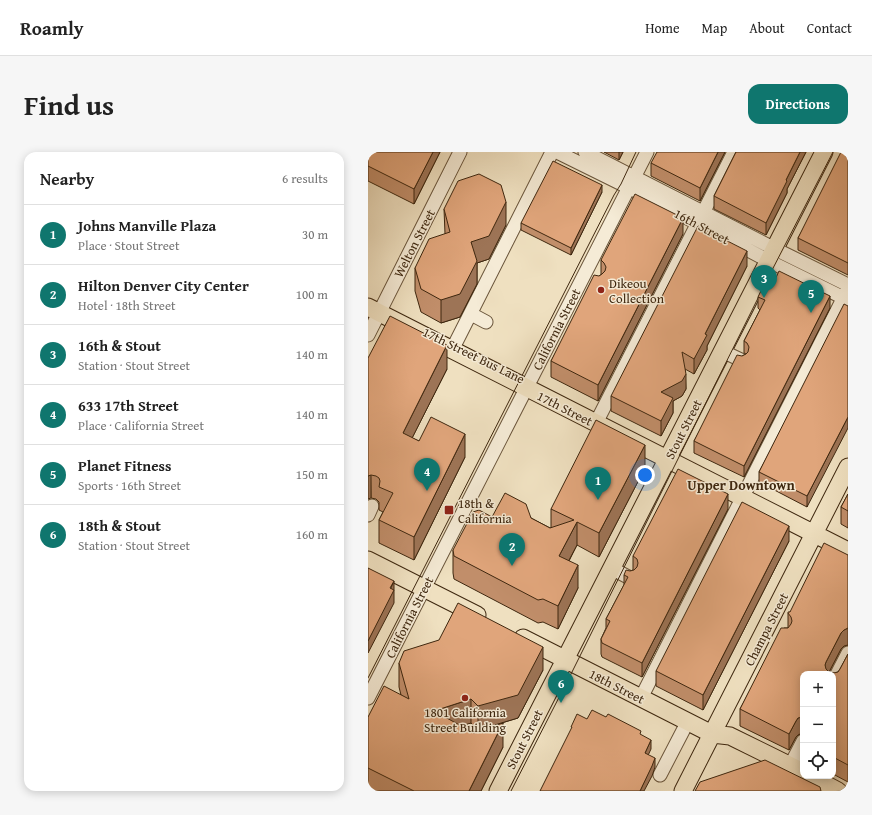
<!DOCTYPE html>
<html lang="en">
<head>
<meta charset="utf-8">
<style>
  body { margin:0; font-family:"Gentium Book Plus",serif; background:#f6f6f6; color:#222 }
  .controls { position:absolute; right:12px; bottom:12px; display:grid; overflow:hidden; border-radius:8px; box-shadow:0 2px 10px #0003 }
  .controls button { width:36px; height:36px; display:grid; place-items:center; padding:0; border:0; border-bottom:1px solid #e0e0e0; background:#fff; color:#222; font:20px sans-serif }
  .you { position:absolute; left:277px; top:323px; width:14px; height:14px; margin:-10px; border:3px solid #fff; border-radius:50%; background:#1a73e8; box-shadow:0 0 0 6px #1a73e833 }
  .badge { display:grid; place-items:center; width:26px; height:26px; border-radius:50%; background:#0f766e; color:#fff; font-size:13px; font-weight:700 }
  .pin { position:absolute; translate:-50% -33px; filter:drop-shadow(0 1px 2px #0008) }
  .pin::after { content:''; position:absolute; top:21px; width:14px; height:12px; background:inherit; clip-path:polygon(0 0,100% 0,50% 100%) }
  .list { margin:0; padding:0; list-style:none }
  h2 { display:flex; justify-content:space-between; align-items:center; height:52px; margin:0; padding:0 16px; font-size:17px }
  h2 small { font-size:13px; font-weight:400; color:#767676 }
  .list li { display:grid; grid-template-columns:26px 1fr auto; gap:12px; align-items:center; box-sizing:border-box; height:60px; padding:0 16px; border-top:1px solid #e0e0e0 }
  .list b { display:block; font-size:15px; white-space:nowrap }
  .list p { margin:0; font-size:13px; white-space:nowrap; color:#767676 }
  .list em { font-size:13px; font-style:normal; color:#767676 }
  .icon { flex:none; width:22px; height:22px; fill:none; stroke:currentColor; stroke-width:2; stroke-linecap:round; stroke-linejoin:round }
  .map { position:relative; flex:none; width:480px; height:639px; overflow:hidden; border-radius:12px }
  header { display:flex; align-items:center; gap:24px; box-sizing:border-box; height:56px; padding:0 20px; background:#fff; border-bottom:1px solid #e0e0e0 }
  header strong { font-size:19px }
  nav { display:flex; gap:22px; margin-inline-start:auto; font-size:14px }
  .intro { display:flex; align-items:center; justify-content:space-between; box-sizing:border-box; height:96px; padding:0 24px }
  h1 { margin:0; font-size:28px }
  .button { padding:10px 18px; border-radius:12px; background:#0f766e; color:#fff; font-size:14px; font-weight:700 }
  main { display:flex; gap:24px; padding:0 24px }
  aside { flex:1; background:#fff; border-radius:12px; box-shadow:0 2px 10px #0003 }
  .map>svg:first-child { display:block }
</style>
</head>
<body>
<header>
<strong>Roamly</strong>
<nav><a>Home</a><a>Map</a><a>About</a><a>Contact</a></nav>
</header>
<div class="intro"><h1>Find us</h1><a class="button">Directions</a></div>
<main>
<aside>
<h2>Nearby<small>6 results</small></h2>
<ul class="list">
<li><span class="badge">1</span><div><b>Johns Manville Plaza</b><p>Place · Stout Street</p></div><em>30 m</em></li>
<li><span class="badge">2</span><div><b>Hilton Denver City Center</b><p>Hotel · 18th Street</p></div><em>100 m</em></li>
<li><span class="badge">3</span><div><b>16th &amp; Stout</b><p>Station · Stout Street</p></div><em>140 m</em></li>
<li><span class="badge">4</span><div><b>633 17th Street</b><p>Place · California Street</p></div><em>140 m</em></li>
<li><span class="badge">5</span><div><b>Planet Fitness</b><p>Sports · 16th Street</p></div><em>150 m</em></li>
<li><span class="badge">6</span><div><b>18th &amp; Stout</b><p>Station · Stout Street</p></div><em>160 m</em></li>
</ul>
</aside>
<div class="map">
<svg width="480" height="639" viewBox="0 0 480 639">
  <rect width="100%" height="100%" fill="#efe0c0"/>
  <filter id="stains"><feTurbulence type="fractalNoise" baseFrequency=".005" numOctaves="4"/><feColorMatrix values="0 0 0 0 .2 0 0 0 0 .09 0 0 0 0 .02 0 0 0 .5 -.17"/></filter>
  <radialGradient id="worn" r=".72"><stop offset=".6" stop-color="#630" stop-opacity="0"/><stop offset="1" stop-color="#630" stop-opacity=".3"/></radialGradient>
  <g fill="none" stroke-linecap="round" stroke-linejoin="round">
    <g stroke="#6a553b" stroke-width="15">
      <path id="minor" d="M189 0 274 42 401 109 480 148
        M217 0 407 97 480 133
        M103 162 118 170
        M0 183 92 0
        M84 198 184 0
        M354 199 373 208
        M228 271 366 0
        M0 363 4 354
        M243 416 262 426
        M465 530 480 501
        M0 546 279 0
        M273 546 480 137
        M422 614 435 589
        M292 623 320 569"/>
    </g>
    <g stroke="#3e270f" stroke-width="19">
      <path id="major" d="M0 155 480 399
        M0 408 109 463
        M155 486 344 582 362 584 435 620
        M442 624 470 639
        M130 639 456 0
        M315 639 480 315"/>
    </g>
    <use href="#minor" stroke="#f5ebd6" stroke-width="13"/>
    <use href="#major" stroke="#efe0c0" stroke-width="17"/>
    <path stroke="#3e270f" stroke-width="1" d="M0 526 246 43 253 32 268 0
      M143 639 204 520 402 122 465 0"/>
  </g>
  <path fill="#c18e6a" stroke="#3e270f" d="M0 0H72L46 52 0 29Z
    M236 0H255L251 8Z
    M357 0 332 49 283 24V11Z
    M368 0H438L419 37V41L398 83 346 57V44Z
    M480 0V123L430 98V86Z
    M234 40 203 103 153 78V71Z
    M76 57 138 73 121 107 109 111V132L92 165 73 171 53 160 47 139V116L77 82Z
    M315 82 230 249 183 225V209L231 124 233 123V108Z
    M379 114 339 194V198L326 222 317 217 318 237 314 244 305 249V261L293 284 243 259V244Z
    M390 145 462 156 376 325 326 301V289L374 204 378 202 376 201V189L392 158 390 156Z
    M480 154 439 355 391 330V320Z
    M0 206 79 217 44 286 51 289 97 305 46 408 11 391V368L15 360 11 358V350L8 347 3 346Z
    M277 316 231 405 209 393 201 409 210 436 190 477 175 470 170 471 86 427 85 421V398L124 365 163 366 182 376H183V357Z
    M480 342V376L473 372V355Z
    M360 357 274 525 234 505 233 502V487L238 476V467L256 433V423L262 419 265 418V404Z
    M421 389 335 558 288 534V519Z
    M480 403V493L476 494 473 497 461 520 466 521 470 520 472 517 480 502V630L465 622V522H435V581L430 583 428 585 421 598 372 574V557L416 476H420V461L422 460Z
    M31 511 175 518 150 566 110 578 103 571 93 574 135 595 113 639H0V565L33 543 31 535Z"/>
  <path fill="#9d7456" stroke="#3e270f" d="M65 0H72L46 52V37Z
    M251 0H255L251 8Z
    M350 0H357L332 49V36Z
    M432 0H438L419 37V41L398 83V71L418 28Z
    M234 33V40L203 103V96Z
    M138 50V73L121 107 109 111V132L92 165 73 171V148L103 90Z
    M315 66V82L230 249V233Z
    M379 99V114L339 194V198L326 222V207L337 182Z
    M462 144V156L376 325V314Z
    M79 193V217L35 304V281Z
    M318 222V237L314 244 305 249V261L293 284V240Z
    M480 265V276L439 355V344Z
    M97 282V305L46 408V385Z
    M277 293V316L231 405V381Z
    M3 323V346L0 347V324Z
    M360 342V357L274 525V511Z
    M209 370V393L191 427V404Z
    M421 374V389L335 558V543Z
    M210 413V436L190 477V454Z
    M26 429V451L0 501V489Z
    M480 476V493L476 494 473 497 460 522H457V513L458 510 473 481 476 478Z
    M175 495V518L150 566 110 578V554Z
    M103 547V571L66 583V559Z
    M434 564V581L430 583 428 585 421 598V582L428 569 430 566Z
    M135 571V595L113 639H101Z
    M283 588V597L277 610V601Z
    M287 606V615L284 624 276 639H272Z"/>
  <path fill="#e0a57b" stroke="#3e270f" d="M0 0H65L46 37 0 14Z
    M289 0H350L332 36 283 11Z
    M368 0H432L418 28 419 29 398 71 346 44Z
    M473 0H480V111L430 86Z
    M185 9 234 33 203 96 153 71Z
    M111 22 133 33 138 50 121 84 103 90 109 109 92 142 73 148 53 137 47 116 61 87 82 80 76 57 90 29Z
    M267 42 315 66 230 233 183 209 226 123 231 124 234 122 237 119 238 115 236 111 233 108Z
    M330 74 379 99 337 182 339 183 326 207 314 200 318 222 314 229 293 240 305 246 293 269 243 244Z
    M411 119 462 144 376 314 326 289 369 203 374 204 378 202 380 200 381 195 379 191 376 189 397 148 390 145 400 124 407 128Z
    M476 152 480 154V265L439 344 391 320Z
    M22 164 79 193 35 281 51 289 63 265 97 282 46 385 11 368 25 341 11 335 12 329 11 326 8 324 3 323 0 324V206Z
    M228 268 277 293 231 381 209 370 191 404 210 413 190 454 175 447 170 448 86 404 85 398 105 360 111 358 124 365 137 341 158 352 163 366 182 376 206 368 183 357Z
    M310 317 360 342 274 511 234 491 233 487 242 469 238 467 260 425 256 423 258 418 262 419 266 418 269 415 270 411 269 407 265 404Z
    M480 342V359L473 355Z
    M374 350 421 374 335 543 288 519Z
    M456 391 480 403V476L476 478 473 481 458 510 457 513 458 517 462 521H466L470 520 472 517 480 502V613L465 605V522H435V565L430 566 428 569 421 582 372 557 413 476H420L423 472 424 469 423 465 420 461V460H422Z
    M0 416 26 429 22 436 26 438 0 489Z
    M90 451 175 495 150 543 110 554 103 547 66 559 106 581 135 571 101 639H46L0 616V565L16 534 41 547 31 511 36 499 71 488Z
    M224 558 238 565 240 562 273 579 272 582 283 588 277 601 287 606 284 614 272 639H172L204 575H203L209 562 219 567Z
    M397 608 452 635 453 639H327L332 630Z"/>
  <g fill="#8f2418" stroke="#f5ebd6" stroke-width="1.5">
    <circle cx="233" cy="138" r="4"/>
    <rect x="76" y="353" width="10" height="10" rx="2"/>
    <circle cx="97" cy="546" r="4"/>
  </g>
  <g text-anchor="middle" stroke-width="3" stroke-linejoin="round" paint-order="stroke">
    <g font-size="13" fill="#3e270f" stroke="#f5ebd6">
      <text transform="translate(334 74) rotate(28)" y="5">16th Street</text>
      <text transform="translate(46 91) rotate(-63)" y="5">Welton Street</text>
      <text transform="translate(188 177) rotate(-63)" y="5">California Street</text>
      <text transform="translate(106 203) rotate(26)" y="5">17th Street Bus Lane</text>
      <text transform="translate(197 256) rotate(27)" y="5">17th Street</text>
      <text transform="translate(315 277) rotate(-63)" y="5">Stout Street</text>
      <text transform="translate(41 465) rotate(-63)" y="5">California Street</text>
      <text transform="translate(398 477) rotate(-63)" y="5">Champa Street</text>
      <text transform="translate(249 534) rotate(27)" y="5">18th Street</text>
      <text transform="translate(156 587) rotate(-63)" y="5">Stout Street</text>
    </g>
    <g font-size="13" fill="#3e270f" stroke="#f5ebd6" text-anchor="start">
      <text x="241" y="136">Dikeou<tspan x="241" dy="15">Collection</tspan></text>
      <text x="90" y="356">18th &amp;<tspan x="90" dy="15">California</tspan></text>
      <text x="97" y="565" text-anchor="middle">1801 California<tspan x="97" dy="15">Street Building</tspan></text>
    </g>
    <g font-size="14" font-weight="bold" fill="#3e270f" stroke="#f5ebd6">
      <text x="373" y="338">Upper Downtown</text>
    </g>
  </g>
  <rect width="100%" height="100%" filter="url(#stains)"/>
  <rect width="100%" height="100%" fill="url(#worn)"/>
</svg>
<div class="controls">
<button>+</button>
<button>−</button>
<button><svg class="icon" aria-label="locate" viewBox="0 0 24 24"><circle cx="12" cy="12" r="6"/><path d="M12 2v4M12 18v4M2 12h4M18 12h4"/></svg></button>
</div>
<div class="you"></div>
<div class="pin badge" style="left:230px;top:348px">1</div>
<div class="pin badge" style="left:144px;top:414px">2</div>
<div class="pin badge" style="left:396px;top:146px">3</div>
<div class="pin badge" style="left:59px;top:339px">4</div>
<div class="pin badge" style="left:443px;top:161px">5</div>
<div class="pin badge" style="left:193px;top:551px">6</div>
</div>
</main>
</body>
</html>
